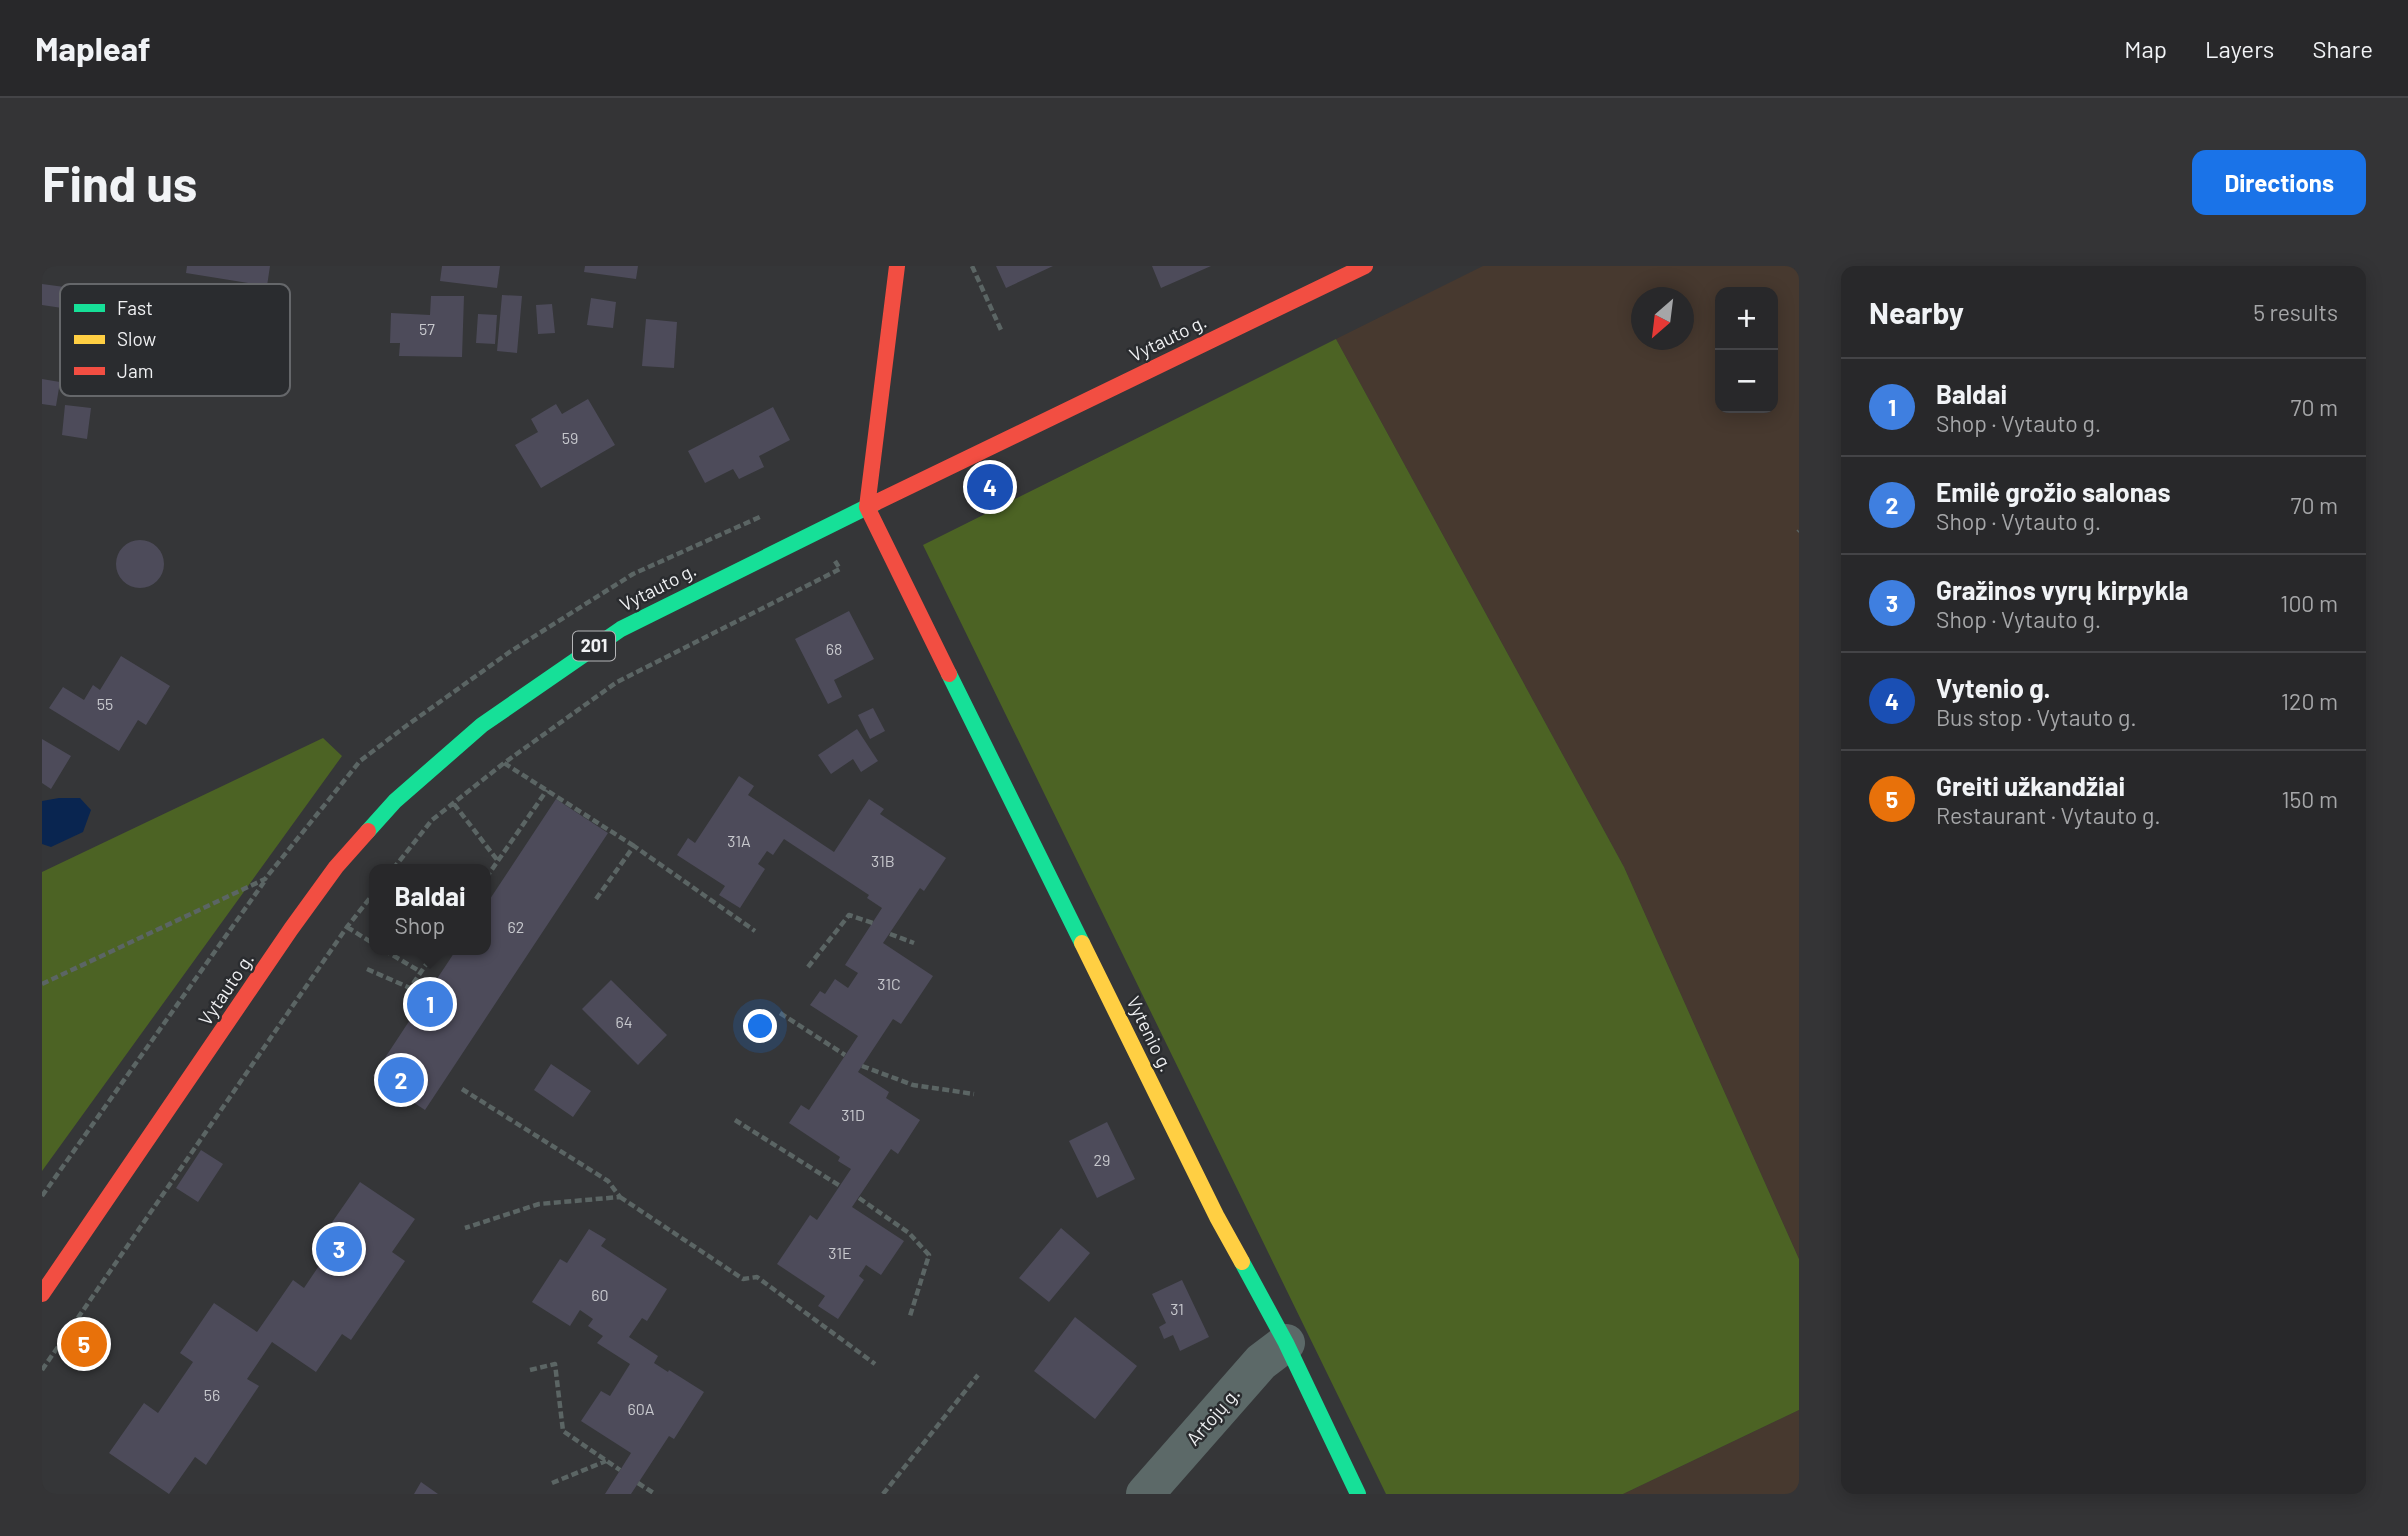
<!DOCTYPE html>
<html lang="en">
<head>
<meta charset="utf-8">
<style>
  body { margin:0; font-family:Barlow,sans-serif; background:#343436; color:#f1f3f6 }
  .controls { position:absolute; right:21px; top:21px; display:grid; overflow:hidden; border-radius:14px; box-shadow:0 4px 18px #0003 }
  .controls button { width:63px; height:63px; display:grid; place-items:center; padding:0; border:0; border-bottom:2px solid #444447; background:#28282a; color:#f1f3f6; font:35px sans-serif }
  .compass { position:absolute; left:1589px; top:21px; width:63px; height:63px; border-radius:50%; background:#28282a; box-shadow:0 4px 18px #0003; rotate:208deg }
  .you { position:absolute; left:719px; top:761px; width:24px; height:24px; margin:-18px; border:5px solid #fff; border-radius:50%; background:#1a73e8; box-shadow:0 0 0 10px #1a73e833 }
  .badge { display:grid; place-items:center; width:46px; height:46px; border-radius:50%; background:#1a73e8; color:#fff; font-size:23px; font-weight:700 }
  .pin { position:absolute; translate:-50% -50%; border:4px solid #fff; box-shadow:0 2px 7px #0006 }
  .popup { position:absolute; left:327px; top:598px; width:122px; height:91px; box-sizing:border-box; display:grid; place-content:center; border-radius:14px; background:#28282a; filter:drop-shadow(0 2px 5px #0005); font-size:23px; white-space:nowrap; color:#a5a6a8 }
  .popup b { font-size:26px; color:#f1f3f6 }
  .popup::after { content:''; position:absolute; left:50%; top:100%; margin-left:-14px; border:14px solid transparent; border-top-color:#28282a }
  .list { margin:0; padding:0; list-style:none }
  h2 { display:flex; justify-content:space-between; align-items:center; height:91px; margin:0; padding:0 28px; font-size:30px }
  h2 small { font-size:23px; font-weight:400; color:#a5a6a8 }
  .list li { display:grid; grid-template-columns:46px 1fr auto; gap:21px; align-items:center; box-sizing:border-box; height:98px; padding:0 28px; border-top:2px solid #444447 }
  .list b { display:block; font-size:26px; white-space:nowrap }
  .list p { margin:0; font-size:23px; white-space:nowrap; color:#a5a6a8 }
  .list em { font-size:23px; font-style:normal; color:#a5a6a8 }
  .map { position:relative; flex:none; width:1757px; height:1228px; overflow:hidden; border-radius:14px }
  header { display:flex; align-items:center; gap:42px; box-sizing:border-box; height:98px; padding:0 35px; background:#28282a; border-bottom:2px solid #444447 }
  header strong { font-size:33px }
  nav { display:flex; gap:38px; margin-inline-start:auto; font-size:24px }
  .intro { display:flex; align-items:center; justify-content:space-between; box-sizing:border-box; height:168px; padding:0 42px }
  h1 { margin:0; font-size:49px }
  .button { padding:18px 32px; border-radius:14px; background:#1a73e8; color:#fff; font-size:24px; font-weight:700 }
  main { display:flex; gap:42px; padding:0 42px }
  aside { flex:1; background:#28282a; border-radius:14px; box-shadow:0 4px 18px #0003 }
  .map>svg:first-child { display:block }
</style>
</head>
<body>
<header>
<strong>Mapleaf</strong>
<nav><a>Map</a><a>Layers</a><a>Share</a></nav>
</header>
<div class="intro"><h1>Find us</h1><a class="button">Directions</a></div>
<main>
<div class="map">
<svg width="1757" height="1228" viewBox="0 0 1757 1228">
  <rect width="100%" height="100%" fill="#353638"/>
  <path fill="#47392f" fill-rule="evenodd" d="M1441 0H1757V993L1582 601 1294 73ZM1678 26H1731V142H1678ZM1600 32H1642V74H1600Z
    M1757 1144V1228H1581Z"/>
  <path fill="#4c6324" d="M1294 73 1582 601 1757 993V1144L1581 1228H1344L881 279Z
    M281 472 300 490 0 905V606Z"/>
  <path fill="#092550" d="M17 532H38L49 544 41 566 9 581 0 578V535Z"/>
  <path fill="#4d4b5a" d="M145 0H228L225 20 144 7Z
    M400 0H458L455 22 398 15Z
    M543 0H596L594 13 542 6Z
    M954 0H1011L964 22Z
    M1110 0H1169L1119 22Z
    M0 18 30 22 27 43 0 39Z
    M460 29 480 30 475 87 455 85Z
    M389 30H422L420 91 357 90 358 77H348L349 47 388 49Z
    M549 32 574 36 571 62 545 59Z
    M510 38 513 67 496 68 494 39Z
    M436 48 455 49 453 78 434 77Z
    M604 53 635 56 632 102 600 100Z
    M0 113 18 116 14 140 0 138Z
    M546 133 573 179 499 222 473 179 496 166 489 153 514 138 520 148Z
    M23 139 49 142 45 173 20 169Z
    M731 141 748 174 717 190 722 201 697 213 691 203 663 217 646 185Z
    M74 298a24 24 0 1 1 48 0a24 24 0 1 1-48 0Z
    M807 345 832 393 792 414 800 431 786 438 753 373Z
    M79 390 128 420 104 459 96 454 77 485 7 442 21 421 42 434 51 419 58 424Z
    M831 442 843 465 828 473 816 449Z
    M815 463 836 495 819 506 811 493 789 508 776 489Z
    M0 473 29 490 9 523 0 517Z
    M697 510 712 520 706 529 792 586 827 533 842 543 838 548 904 592 882 625 878 622 841 677 891 710 859 758 851 753 816 806 847 826 844 832 878 854 856 888 849 883 810 941 862 975 839 1009 824 999 817 1010 822 1014 796 1053 776 1040 783 1030 735 998 768 949 775 954 809 903 796 895 798 891 747 857 759 839 767 844 816 770 768 739 778 725 783 728 793 713 806 722 816 707 803 699 840 642 825 632 827 629 742 573 731 589 725 585 716 598 723 603 698 642 677 629 683 620 635 589 646 572 653 577Z
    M514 533 566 567 383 844 331 810 414 684H444V639Z
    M569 714 625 769 596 799 540 743Z
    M509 798 549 825 531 851 492 824Z
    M1065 856 1093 913 1055 932 1027 875Z
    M159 884 181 898 156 936 134 922Z
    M318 916 373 953 350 986 363 995 309 1074 300 1068 274 1106 230 1076 205 1113 217 1120 164 1199 153 1191 127 1228 67 1187 102 1137 116 1147 151 1096 138 1087 172 1037 215 1066 251 1014 262 1022 295 973 284 965Z
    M1019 962 1048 987 1007 1036 977 1012Z
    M547 963 564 973 559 980 625 1023 605 1055 600 1052 587 1071 616 1090 612 1097 626 1106 627 1104 662 1126 632 1173 627 1170 589 1228H563L589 1187 539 1155 559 1125 568 1130 588 1098 555 1077 561 1070 546 1060 551 1053 538 1044 528 1060 490 1036 518 993 525 997Z
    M1140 1014 1167 1071 1138 1085 1131 1069 1122 1073 1117 1061 1124 1057 1110 1028Z
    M1033 1051 1095 1100 1053 1153 992 1105Z
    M47 1055 62 1066 37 1102 22 1091Z
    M379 1216 396 1228H372Z"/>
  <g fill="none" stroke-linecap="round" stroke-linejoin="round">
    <path stroke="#5b6564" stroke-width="4.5" stroke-dasharray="7 3.5" stroke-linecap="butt" d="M930 0 959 64
      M1756 266 1757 265
      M412 538 456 595
      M592 580 462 497 575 416 798 303 793 295
      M351 603 390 554 462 497
      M444 612 505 524
      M554 633 592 580 713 665
      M305 661 332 678
      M848 668 872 677
      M342 684 379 706
      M766 701 807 649 831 657
      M325 703 368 722 394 684
      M0 718 223 613 318 495 364 460 469 385 591 308 720 250
      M738 747 803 789
      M820 800 871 819 932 828
      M420 823 566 915 578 931 497 938 423 962
      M693 854 798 920
      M0 930 222 616
      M578 931 701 1013 715 1011 833 1098
      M817 932 867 967 887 989 868 1050
      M0 1104 305 661 332 627
      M488 1104 513 1098 521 1165 578 1204
      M510 1217 564 1195
      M596 1217 613 1228
      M841 1228 936 1109"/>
    <path stroke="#5c6968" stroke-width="38" d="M1103 1228 1219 1096 1244 1077"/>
    <path stroke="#16e098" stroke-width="16" d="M907 408 1040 677
      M326 565 353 535 440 459 579 363 833 237
      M1200 996 1244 1077 1316 1228"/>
    <path stroke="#ffcf43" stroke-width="16" d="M1040 677 1175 951 1200 996"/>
    <path stroke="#f24e42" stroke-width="16" d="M855 0 825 241 907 408
      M833 237 1323 0
      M0 1028 249 663 294 601 326 565"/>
  </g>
  <g text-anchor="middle" stroke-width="5" stroke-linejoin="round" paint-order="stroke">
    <g font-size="16" fill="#c7c8cd">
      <text x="385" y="69">57</text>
      <text x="528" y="178">59</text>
      <text x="792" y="389">68</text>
      <text x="63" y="444">55</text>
      <text x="697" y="581">31A</text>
      <text x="841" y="601">31B</text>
      <text x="474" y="667">62</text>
      <text x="847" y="724">31C</text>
      <text x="582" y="762">64</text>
      <text x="811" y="855">31D</text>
      <text x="1060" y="900">29</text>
      <text x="798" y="993">31E</text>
      <text x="558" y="1035">60</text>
      <text x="1135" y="1049">31</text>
      <text x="170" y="1135">56</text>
      <text x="599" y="1149">60A</text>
    </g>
    <rect fill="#2a2c2f" stroke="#b5b6b8" stroke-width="2" x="531" y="365.5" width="42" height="29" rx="5"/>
    <g font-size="18" font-weight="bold" fill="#f0f1f3">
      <text x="552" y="386">201</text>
    </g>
    <g font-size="19" fill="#f0f1f3" stroke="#2a2c2f">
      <text transform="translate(1126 72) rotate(-26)" y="7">Vytauto g.</text>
      <text transform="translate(616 321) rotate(-27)" y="7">Vytauto g.</text>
      <text transform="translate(184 723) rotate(-56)" y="7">Vytauto g.</text>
      <text transform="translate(1108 768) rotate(64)" y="7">Vytenio g.</text>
      <text transform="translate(1171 1150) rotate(-49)" y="7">Artojų g.</text>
    </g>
  </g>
  <rect x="18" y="18" width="230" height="112" rx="10" fill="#2a2c2f" stroke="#65676a" stroke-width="2"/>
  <rect x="32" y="38" width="31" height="8" fill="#16e098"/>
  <rect x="32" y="69" width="31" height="9" fill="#ffcf43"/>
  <rect x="32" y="101" width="31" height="8" fill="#f24e42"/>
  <g font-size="19" fill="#f0f1f3">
    <text x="75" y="49">Fast</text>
    <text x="75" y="80">Slow</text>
    <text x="75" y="112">Jam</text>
  </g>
</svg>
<div class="controls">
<button>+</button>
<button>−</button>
</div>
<svg class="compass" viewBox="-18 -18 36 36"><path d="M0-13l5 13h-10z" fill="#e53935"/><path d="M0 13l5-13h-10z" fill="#a5a6a8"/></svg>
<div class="you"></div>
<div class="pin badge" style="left:388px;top:738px;background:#3f7fe0">1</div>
<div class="popup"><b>Baldai</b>Shop</div>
<div class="pin badge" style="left:359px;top:814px;background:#3f7fe0">2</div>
<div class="pin badge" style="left:297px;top:983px;background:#3f7fe0">3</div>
<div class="pin badge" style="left:948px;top:221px;background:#1a4fb4">4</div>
<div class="pin badge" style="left:42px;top:1078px;background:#e8710a">5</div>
</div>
<aside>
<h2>Nearby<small>5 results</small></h2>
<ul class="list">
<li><span class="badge" style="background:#3f7fe0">1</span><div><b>Baldai</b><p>Shop · Vytauto g.</p></div><em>70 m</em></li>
<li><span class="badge" style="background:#3f7fe0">2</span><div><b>Emilė grožio salonas</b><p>Shop · Vytauto g.</p></div><em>70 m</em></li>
<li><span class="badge" style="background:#3f7fe0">3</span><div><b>Gražinos vyrų kirpykla</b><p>Shop · Vytauto g.</p></div><em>100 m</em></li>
<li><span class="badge" style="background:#1a4fb4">4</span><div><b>Vytenio g.</b><p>Bus stop · Vytauto g.</p></div><em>120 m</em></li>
<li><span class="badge" style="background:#e8710a">5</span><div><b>Greiti užkandžiai</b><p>Restaurant · Vytauto g.</p></div><em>150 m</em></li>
</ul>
</aside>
</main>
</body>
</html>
